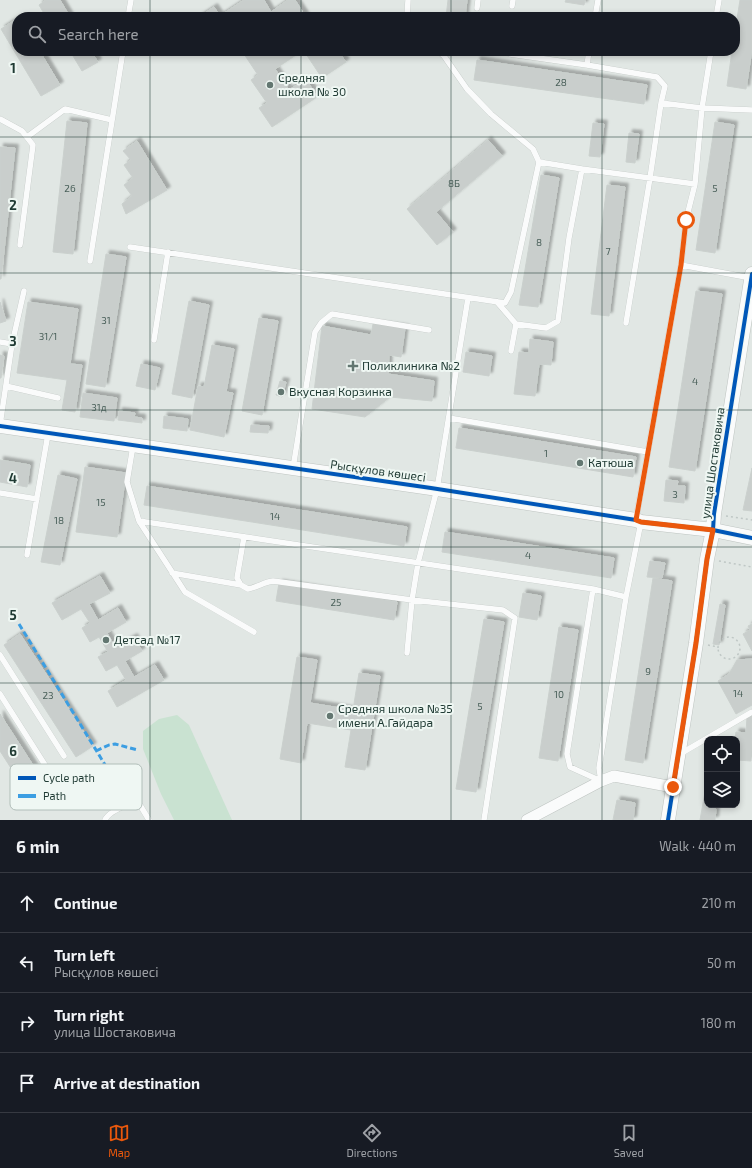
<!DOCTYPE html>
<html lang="en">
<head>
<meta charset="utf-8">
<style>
  body { margin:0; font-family:"Exo 2",sans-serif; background:#242831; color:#f1f3f6 }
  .controls { position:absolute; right:12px; bottom:12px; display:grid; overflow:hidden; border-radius:8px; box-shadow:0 2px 6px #0003 }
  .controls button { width:36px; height:36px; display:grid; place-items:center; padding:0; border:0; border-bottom:1px solid #363941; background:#171b24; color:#f1f3f6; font:20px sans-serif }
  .stop { position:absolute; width:12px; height:12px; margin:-9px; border:3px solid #ea580c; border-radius:50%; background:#fff }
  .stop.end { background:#ea580c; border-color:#fff; box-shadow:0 1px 4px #0008 }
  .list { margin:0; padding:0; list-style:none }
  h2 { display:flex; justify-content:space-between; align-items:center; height:52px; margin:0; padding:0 16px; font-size:17px }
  h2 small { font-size:13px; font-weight:400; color:#9ea1a6 }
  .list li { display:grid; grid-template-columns:26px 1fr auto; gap:12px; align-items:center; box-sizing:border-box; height:60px; padding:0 16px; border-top:1px solid #363941 }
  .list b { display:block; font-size:15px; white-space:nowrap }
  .list p { margin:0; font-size:13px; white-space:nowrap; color:#9ea1a6 }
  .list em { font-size:13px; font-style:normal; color:#9ea1a6 }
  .icon { flex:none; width:22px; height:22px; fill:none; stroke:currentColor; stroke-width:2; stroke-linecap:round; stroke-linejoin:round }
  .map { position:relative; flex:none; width:752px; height:820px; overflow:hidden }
  .search { position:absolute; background:#171b24; box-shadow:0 2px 6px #0003; left:12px; right:12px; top:12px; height:44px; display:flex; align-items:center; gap:10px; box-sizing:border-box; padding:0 14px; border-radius:16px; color:#9ea1a6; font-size:15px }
  .sheet { height:292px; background:#171b24 }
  nav { display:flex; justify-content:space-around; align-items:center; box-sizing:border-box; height:56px; border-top:1px solid #363941; background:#171b24; font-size:11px; color:#9ea1a6 }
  nav a { display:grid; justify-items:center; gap:2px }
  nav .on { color:#ea580c }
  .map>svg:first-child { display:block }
</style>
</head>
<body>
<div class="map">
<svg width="752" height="820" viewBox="0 0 752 820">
  <defs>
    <filter id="shadow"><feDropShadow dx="3.5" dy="-3.5" stdDeviation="1" flood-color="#0004"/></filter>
  </defs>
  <rect width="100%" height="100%" fill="#e1e7e4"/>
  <path fill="#c9e2d1" d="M177 715 189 725 232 820H174L161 794 143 749V731L159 719Z"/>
  <path fill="#c9cecc" stroke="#cad0cd" filter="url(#shadow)" d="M46 0H60L70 17H46L39 5Z
    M244 0H264L271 12 288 0H295L306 17H199L214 7 220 16Z
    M448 0H467L465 17H446Z
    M566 0H585L584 5 565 2Z
    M740 0H752V49L746 89 727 86 732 51H735V31Z
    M17 19V51H49L42 55 60 85 41 96 1 29Z
    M70 51H91L98 62 82 71Z
    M242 51H302L275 69 289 90 306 79 317 97 272 127 259 108 267 103 251 80 258 75Z
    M304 51H338L346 62 322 78Z
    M477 60 647 85 644 104 474 80Z
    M67 121 87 123 73 254 53 252Z
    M715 122 734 125 715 253 696 250Z
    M593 123 604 124 600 157 589 156Z
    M629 133 639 134 635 163 626 162Z
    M488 140 502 156 436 212 453 232 437 245 407 209Z
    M137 141 167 190 126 214 122 204 132 196 124 185 133 178 124 165 131 160 123 151Z
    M0 147 15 148 1 279H0Z
    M541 175 559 178 538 307 519 305Z
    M607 185 625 187 609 316 591 314Z
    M106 254 126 257 105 387 86 384Z
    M696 291 722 294 695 471 669 467Z
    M189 301 209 305 192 398 172 394Z
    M0 302 6 321 0 323Z
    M28 302 78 309 70 364 82 365 75 412 62 410 67 380 17 373Z
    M259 318 278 321 262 415 242 411Z
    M373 324 405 328 401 357 389 355 388 374 434 381 432 401 390 397 365 417 312 409 322 326 371 335Z
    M530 339 553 342 551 365 539 364 535 396 514 394 519 352 529 353Z
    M212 345 234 349 226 392 233 393 224 437 190 430 198 386 204 387Z
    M466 352 492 356 489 376 463 372Z
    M0 355 4 356 1 378H0Z
    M141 364 160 368 155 390 136 386Z
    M280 381 286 382 282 397 276 395Z
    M83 393 117 398 114 421 80 417Z
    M119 411 135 413 134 417 142 418V423L118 420Z
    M164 416 188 419 187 431 163 428Z
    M251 425 269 426 268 433 250 432Z
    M459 428 636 457 633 477 456 448Z
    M0 460 30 465 27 487 0 482Z
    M85 467 126 473 117 537 76 532Z
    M752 468V511L743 510Z
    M58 475 77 479 60 565 41 562Z
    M666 480 678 481 677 486H685L684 503 664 501Z
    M147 486 407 527 404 546 144 505Z
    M445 532 614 558 611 578 442 552Z
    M650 561 665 563 662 578 647 577Z
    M100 576 110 593 89 604 98 620 118 608 126 622 107 633 115 647 134 637 142 651 125 661 134 677 155 665 164 680 117 707 108 691 126 680 117 665 106 671 98 657 108 652 99 637 90 642 82 628 90 623 81 609 62 620 52 603Z
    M653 578 672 581 643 763 625 760Z
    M279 583 397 602 394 620 276 601Z
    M523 593 541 596 537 620 519 617Z
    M720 604 725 605 719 645 713 644Z
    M484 619 504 622 476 792 456 789Z
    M752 624V651L743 634 750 630 748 626Z
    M559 627 578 630 558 761 539 758Z
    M20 634 93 746 76 757 4 645Z
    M297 657 317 660 310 703 353 710 359 673 380 676 365 770 345 767 351 730 307 723 301 763 280 759Z
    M752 659V705L736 714 718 681 729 674 737 660Z
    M0 714 42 779 25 790 0 751Z
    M752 714 751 761 737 760V739H735L736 732 746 733 747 716Z
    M707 781V805H711L710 808 716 809 715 820H700Z
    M617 800 635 803 633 820H613Z"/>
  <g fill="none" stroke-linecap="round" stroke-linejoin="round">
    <g stroke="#bec4c1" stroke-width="6">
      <path id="service" d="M512 6 513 0
        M477 8 478 0
        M128 17 131 0
        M407 17 408 0
        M595 17 598 0
        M716 17 719 0
        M510 54 587 65 657 77 665 86 661 103 650 178 626 323
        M587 65 589 51
        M661 103 702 108 752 110
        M0 119 22 131 33 145 20 245
        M27 137 65 109 112 120
        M539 162 582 169 695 184
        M130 247 505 303 511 292 539 162 533 149 491 114 467 89 444 56 438 51
        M90 261 123 51
        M681 265 751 278
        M497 302 516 324 511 351
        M516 324 546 328 558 321 569 238 582 169
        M154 340 168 252
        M0 342 12 344 0 425
        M12 344 24 291
        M6 386 58 398
        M449 418 648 452
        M133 446 127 482 139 521 185 592 254 632
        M293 468 315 332 321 323 332 314 429 330
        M0 493 37 499
        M636 519 681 265 686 220 695 184 702 108 711 51
        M139 521 593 589 626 597
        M244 537 237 578 241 585 248 589C258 587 264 582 273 581L412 600 503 610 515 618 484 820
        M27 555 48 434
        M172 573 241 585
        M593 589 567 754 570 767 601 781 599 768 626 597 641 522
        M407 653 412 600 418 563 437 489 468 298
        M0 655 64 756
        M0 694 47 768
        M680 754 752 712
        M105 820C108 812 126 805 134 802L140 805 149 820"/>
    </g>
    <g stroke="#bec4c1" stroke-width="12">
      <path id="minor" d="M527 820 601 781 614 776 673 787"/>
    </g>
    <g stroke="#bec4c1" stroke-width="15">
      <path id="tertiary" d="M0 426 431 488 636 520 641 522 713 530 752 538
        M668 820 696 643 707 559 713 530 714 514 752 274"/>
    </g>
    <path stroke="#bfc7c5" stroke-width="1.5" stroke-dasharray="2 3" stroke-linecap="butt" d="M726 516 752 520
      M719 561 752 567
      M718 648a11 11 0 1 1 22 0a11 11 0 1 1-22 0Z
      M708 645 718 647"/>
    <use href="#service" stroke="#fafbfb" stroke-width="5.5"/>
    <use href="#minor" stroke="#fafbfb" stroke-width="11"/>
    <use href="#tertiary" stroke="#fafbfb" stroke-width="14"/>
    <path stroke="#3c9ee2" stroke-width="3" stroke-dasharray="6 3" stroke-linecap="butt" d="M19 624 129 804
      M96 751 109 745 115 744 138 750"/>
    <g stroke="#eff7f3" stroke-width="6">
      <path id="cycleway" d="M0 426 431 488 636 520 641 522 713 530 752 538
        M668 820 696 643 707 559 713 530 714 514 752 274"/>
    </g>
    <use href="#cycleway" stroke="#0057b8" stroke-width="4"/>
  </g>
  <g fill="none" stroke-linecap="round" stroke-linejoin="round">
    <path stroke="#ea580c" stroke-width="5" d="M673 787 696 643 707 559 713 530 641 522 636 520 681 265 686 220"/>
  </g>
  <path fill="none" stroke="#1f3a33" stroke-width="1" stroke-opacity="0.55" d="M150 0V17M301 0V17M451 0V17M602 0V17M150 51V820M301 51V820M451 51V820M602 51V820M0 137H752M0 273H752M0 410H752M0 547H752M0 683H752"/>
  <g fill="#637771" stroke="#eff7f3" stroke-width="1.5">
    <circle cx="270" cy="85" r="4"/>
    <path d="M351 360h4v4h4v4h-4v4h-4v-4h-4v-4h4z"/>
    <circle cx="281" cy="392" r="4"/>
    <circle cx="580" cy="463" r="4"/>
    <circle cx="106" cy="640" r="4"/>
    <circle cx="330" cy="716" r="4"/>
  </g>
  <g text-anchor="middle" stroke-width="4" stroke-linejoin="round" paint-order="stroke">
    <g font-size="10" fill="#4a605a">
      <text x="561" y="86">28</text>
      <text x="454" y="187">8Б</text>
      <text x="70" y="192">26</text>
      <text x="715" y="192">5</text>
      <text x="539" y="246">8</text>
      <text x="608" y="255">7</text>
      <text x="106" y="324">31</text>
      <text x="48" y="340">31/1</text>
      <text x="695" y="385">4</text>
      <text x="99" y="411">31д</text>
      <text x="546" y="457">1</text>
      <text x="675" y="498">3</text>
      <text x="101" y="506">15</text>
      <text x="275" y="520">14</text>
      <text x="59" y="524">18</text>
      <text x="528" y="559">4</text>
      <text x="336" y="606">25</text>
      <text x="648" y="675">9</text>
      <text x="738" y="697">14</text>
      <text x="559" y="698">10</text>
      <text x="48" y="699">23</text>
      <text x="480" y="710">5</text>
    </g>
    <g font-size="12" fill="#1f3a33" stroke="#eff7f3" text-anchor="start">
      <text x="278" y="82">Средняя<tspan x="278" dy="14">школа № 30</tspan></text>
      <text x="362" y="370">Поликлиника №2</text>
      <text x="289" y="396">Вкусная Корзинка</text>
      <text x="588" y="467">Катюша</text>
      <text x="114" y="644">Детсад №17</text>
      <text x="338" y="713">Средняя школа №35<tspan x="338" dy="14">имени А.Гайдара</tspan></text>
    </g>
    <g font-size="12" fill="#1f3a33" stroke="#eff7f3">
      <text transform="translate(713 463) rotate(-82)" y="4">улица Шостаковича</text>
      <text transform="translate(378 471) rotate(8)" y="4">Рысқұлов көшесі</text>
    </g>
  </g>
  <rect x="10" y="764" width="132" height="46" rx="6" fill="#eff7f3" stroke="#b1beb9" stroke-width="1"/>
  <rect x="18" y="776" width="18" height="4" fill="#0057b8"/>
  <rect x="18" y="794" width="18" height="4" fill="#3c9ee2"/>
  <g font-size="11" fill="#1f3a33">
    <text x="43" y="782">Cycle path</text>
    <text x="43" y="800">Path</text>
  </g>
  <g font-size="13" text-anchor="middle" font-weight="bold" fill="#1f3a33" stroke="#eff7f3" stroke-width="4" stroke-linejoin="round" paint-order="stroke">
    <text x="13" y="73">1</text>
    <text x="13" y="210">2</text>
    <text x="13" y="346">3</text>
    <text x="13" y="483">4</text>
    <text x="13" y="620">5</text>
    <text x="13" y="756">6</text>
  </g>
</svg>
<div class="controls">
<button><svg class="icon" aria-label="locate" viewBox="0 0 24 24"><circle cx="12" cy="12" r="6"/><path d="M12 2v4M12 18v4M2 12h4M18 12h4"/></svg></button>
<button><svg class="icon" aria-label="layers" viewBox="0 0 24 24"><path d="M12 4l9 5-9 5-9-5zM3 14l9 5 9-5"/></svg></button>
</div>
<div class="stop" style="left:686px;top:220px"></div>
<div class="stop end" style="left:673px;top:787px"></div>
<div class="search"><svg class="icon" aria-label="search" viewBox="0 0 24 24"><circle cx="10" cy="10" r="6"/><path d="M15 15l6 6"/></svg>Search here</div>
</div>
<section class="sheet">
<h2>6 min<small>Walk · 440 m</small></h2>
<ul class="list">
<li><svg class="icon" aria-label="ahead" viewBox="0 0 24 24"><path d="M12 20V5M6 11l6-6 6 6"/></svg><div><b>Continue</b></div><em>210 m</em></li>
<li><svg class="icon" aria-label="left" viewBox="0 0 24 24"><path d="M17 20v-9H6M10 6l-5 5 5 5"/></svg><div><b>Turn left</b><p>Рысқұлов көшесі</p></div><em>50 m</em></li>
<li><svg class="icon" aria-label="right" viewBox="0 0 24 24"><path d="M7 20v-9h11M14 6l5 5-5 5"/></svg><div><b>Turn right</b><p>улица Шостаковича</p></div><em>180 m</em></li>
<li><svg class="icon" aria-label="arrive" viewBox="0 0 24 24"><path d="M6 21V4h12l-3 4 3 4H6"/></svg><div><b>Arrive at destination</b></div></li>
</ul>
</section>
<nav>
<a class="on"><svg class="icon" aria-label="map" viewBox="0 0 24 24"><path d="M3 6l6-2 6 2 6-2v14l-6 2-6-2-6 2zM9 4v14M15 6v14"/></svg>Map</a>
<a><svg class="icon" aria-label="directions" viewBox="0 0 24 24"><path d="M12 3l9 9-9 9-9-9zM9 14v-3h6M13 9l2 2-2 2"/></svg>Directions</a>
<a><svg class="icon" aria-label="saved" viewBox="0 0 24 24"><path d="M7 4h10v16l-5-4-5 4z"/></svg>Saved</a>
</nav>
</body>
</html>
